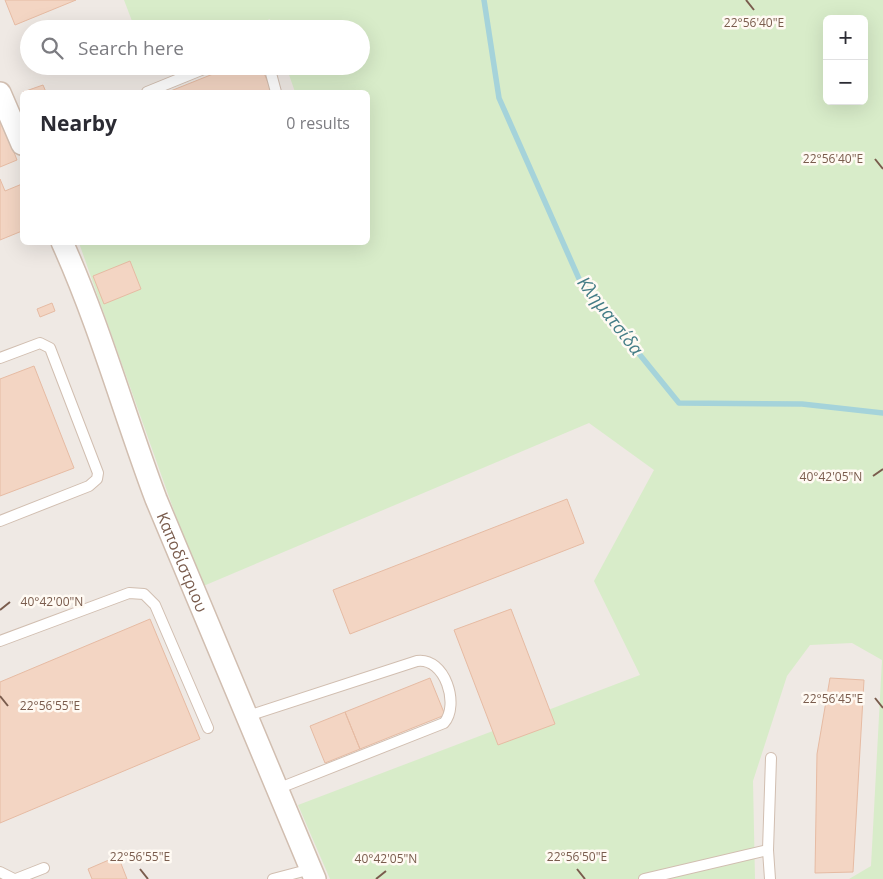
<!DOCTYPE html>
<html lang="en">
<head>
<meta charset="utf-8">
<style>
  body { margin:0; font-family:"Open Sans",sans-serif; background:#f7f7f7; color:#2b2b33 }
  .controls { position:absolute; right:15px; top:15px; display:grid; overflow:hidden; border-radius:8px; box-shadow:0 5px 20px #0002 }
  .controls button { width:45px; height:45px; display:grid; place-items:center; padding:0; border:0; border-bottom:1px solid #e1e1e2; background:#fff; color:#2b2b33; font:25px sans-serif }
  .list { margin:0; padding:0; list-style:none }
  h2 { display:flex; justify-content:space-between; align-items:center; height:65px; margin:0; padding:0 20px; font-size:21px }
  h2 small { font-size:16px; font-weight:400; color:#7c7c81 }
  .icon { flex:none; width:28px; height:28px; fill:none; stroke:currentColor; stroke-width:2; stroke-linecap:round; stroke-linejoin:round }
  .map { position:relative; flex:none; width:883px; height:879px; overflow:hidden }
  .search { position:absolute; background:#fff; box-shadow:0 5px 20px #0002; left:20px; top:20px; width:350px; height:55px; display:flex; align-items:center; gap:12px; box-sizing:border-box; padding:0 18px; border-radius:28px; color:#7c7c81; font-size:19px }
  .panel { position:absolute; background:#fff; box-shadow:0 5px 20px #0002; left:20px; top:90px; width:350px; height:155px; border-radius:8px }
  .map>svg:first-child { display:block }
</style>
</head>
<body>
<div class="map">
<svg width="883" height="879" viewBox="0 0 883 879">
  <rect width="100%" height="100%" fill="#fdf6ec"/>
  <path fill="#efe9e4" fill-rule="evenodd" d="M0 0H883V879H0ZM827 19H864V101H827ZM29 29H361V66H29ZM22 92H368V242H22Z"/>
  <path fill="#d8ecc9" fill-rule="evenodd" d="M124 0H883V879H849L871 866 882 660 852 643 810 645 787 676 753 781 755 879H330L298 805 640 675 594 581 654 470 589 423 201 587 79 243 368 242V92H295L286 66H361V29H273L270 19 245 29H135ZM827 19H864V101H827Z"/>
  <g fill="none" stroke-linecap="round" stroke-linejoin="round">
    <path stroke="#a5d3da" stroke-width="5.5" d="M484 0 499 98 580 281 679 403 802 404 883 413"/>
  </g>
  <path fill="#f3d5c3" stroke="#e6bba3" d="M5 0H76L15 25Z
    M233 66H238L239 70 249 66H261L272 92H168Z
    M43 85 46 92H23Z
    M0 116 17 160 0 167Z
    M0 179 5 191 22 184V231L0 240Z
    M130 261 141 289 104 304 93 276Z
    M52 303 55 311 40 317 37 309Z
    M34 366 74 468 0 496V379Z
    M567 499 584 543 350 634 333 590Z
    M511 609 555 724 498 745 454 630Z
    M150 619 200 739 0 823V682Z
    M430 678 445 715 360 749 345 712Z
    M830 678 864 680 853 872 815 873 817 754Z
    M345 712 360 749 325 763 310 726Z
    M118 856 127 879H92L88 869Z"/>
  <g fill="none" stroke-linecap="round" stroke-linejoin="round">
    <g stroke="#d1beb0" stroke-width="12">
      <path id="service" d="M269 66 276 92
        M147 92 211 66
        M0 358 40 343 50 348 98 473 97 479 89 486 0 521
        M0 641 129 593 144 594 155 605 208 728
        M248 716 417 661C445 657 460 705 444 723L277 789
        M0 872 14 879
        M16 879 44 868
        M273 879 311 869
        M644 879 768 850
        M770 879 768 850 771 758"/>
    </g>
    <g stroke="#d1beb0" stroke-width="24">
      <g id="minor">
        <path d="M0 93 22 144"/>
        <path id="s1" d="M62 242C100 326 124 414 156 499L315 879"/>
      </g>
    </g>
    <use href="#service" stroke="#fff" stroke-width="10"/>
    <use href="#minor" stroke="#fff" stroke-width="21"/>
  </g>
  <path fill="none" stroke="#7a5c4d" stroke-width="2" d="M746 0 754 10M875 159 883 169M873 476 883 469M0 610 10 602M0 696 8 706M875 698 883 708M140 869 148 879M577 869 585 879M376 879 386 871"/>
  <g text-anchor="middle" stroke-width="5" stroke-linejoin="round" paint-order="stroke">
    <g font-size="16" fill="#7a5c4d" stroke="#fffaf3">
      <text dy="6" stroke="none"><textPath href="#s1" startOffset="342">Καποδίστριου</textPath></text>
    </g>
    <g font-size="18" font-style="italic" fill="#437c86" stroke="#fffaf3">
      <text transform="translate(610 316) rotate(52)" y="6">Κληματσίδα</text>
    </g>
  </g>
  <g font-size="12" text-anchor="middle" fill="#7a5c4d" stroke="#fffaf3" stroke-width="5" stroke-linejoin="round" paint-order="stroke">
    <text x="754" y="27">22°56'40"E</text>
    <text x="833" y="163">22°56'40"E</text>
    <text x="831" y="481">40°42'05"N</text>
    <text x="52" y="606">40°42'00"N</text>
    <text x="833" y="703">22°56'45"E</text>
    <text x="50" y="710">22°56'55"E</text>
    <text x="140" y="861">22°56'55"E</text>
    <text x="577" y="861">22°56'50"E</text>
    <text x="386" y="863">40°42'05"N</text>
  </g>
</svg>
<div class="controls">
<button>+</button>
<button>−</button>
</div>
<div class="search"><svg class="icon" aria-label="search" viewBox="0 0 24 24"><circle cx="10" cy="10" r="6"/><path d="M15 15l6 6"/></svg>Search here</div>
<section class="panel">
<h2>Nearby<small>0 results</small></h2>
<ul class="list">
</ul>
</section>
</div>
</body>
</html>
